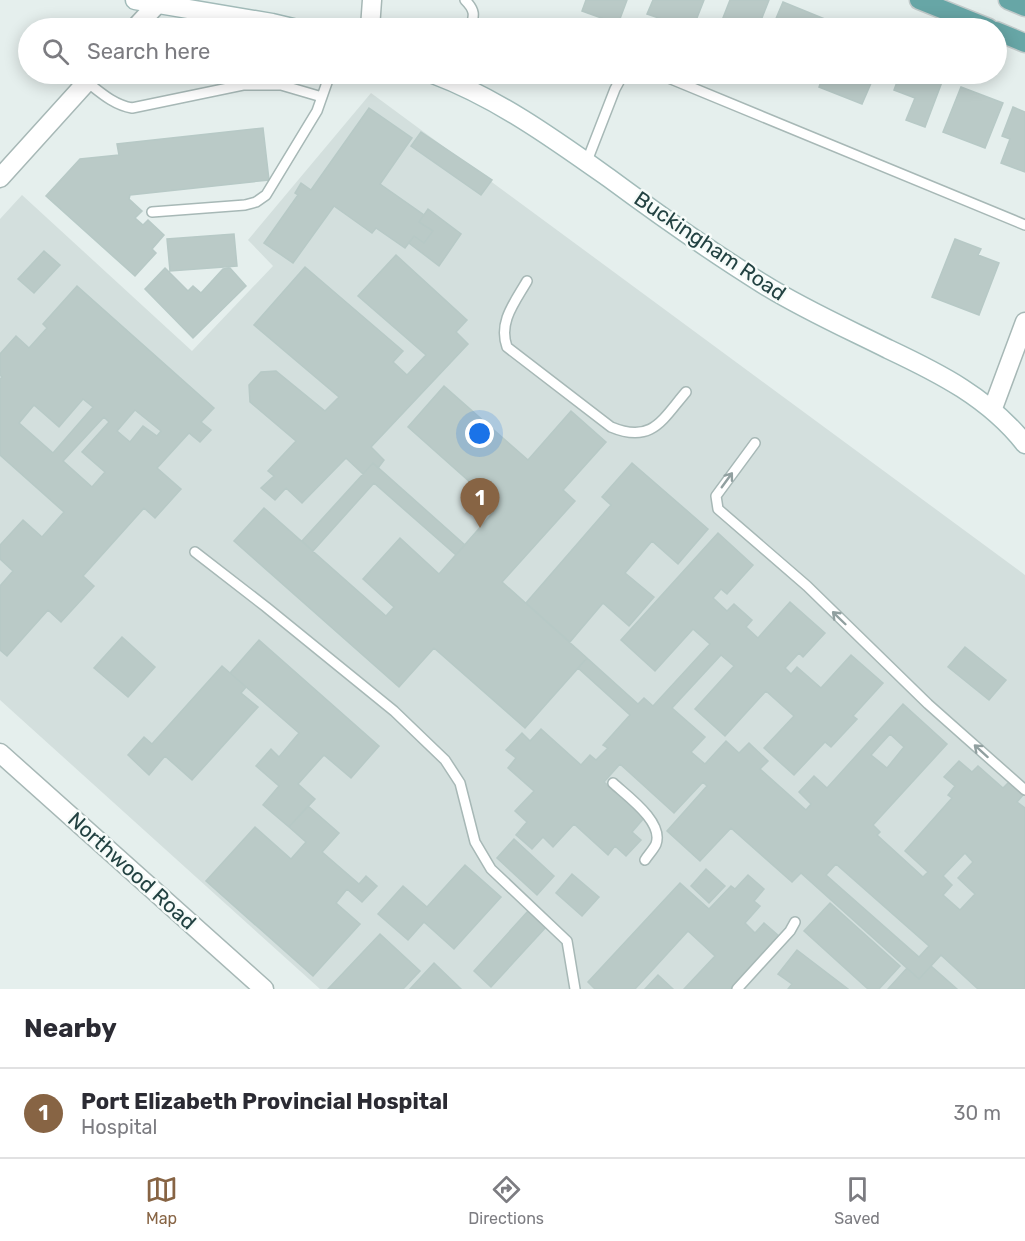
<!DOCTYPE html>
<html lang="en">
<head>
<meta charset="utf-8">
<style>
  body { margin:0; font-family:Rubik,sans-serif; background:#f7f7f7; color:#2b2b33 }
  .you { position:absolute; left:480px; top:434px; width:21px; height:21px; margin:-15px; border:4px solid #fff; border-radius:50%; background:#1a73e8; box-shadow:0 0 0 9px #1a73e833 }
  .badge { display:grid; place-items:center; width:39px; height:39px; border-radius:50%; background:#876444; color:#fff; font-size:20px; font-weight:700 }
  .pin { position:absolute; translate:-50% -50px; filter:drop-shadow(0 2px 3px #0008) }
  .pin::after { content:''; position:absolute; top:32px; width:21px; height:18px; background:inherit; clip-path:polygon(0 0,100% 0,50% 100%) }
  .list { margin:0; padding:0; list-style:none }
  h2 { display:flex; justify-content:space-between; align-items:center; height:78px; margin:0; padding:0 24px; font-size:26px }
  h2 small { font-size:20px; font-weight:400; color:#7c7c81 }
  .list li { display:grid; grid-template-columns:39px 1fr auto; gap:18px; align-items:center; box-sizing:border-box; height:90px; padding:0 24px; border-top:2px solid #e1e1e2 }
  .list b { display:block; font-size:22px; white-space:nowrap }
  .list p { margin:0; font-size:20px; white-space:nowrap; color:#7c7c81 }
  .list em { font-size:20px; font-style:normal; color:#7c7c81 }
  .icon { flex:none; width:33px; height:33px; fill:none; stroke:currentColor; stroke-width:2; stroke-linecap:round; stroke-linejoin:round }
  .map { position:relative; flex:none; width:1025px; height:989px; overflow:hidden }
  .search { position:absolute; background:#fff; box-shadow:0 3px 15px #0003; left:18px; right:18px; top:18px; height:66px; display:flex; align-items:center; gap:15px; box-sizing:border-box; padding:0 21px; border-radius:33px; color:#7c7c81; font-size:22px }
  .sheet { height:168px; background:#fff }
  nav { display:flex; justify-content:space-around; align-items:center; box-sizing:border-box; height:84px; border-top:2px solid #e1e1e2; background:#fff; font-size:16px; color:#7c7c81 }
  nav a { display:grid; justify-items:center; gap:3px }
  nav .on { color:#876444 }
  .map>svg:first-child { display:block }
</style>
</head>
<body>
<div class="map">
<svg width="1025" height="989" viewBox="0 0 1025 989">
  <rect width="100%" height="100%" fill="#e5efed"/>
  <path fill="#d3dfdd" d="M371 93 1025 575V989H320L0 700V219L22 195 192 351 273 266 248 240Z"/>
  <path fill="#bacac7" stroke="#b7c9c6" stroke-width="1.5" fill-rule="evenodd" d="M586 0H627L618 24 582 11Z
    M653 0H704L693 28H688L647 14Z
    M730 0H769L758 28H719Z
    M783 2 827 20 823 28H772Z
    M846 19 870 28H842Z
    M824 74H875L862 104 819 87Z
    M900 74H945L925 127 906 120 915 98 894 90Z
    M961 87 1003 103 985 148 943 132Z
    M1013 107 1025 112V172L1001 163 1010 139 1002 136Z
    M369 108 412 138 380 184 424 215 419 222 433 231 424 243 414 236 405 248 376 228 372 233 334 206 293 263 264 243 298 195 295 193 301 183 311 190Z
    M263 128 269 180 130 195 129 199 142 211 135 218 143 225 148 220 164 235 152 249 156 253 135 276 46 196 80 159 119 155 117 144Z
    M421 132 492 180 481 195 411 146Z
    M428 209 461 234 439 266 409 243 414 236 424 243 433 231 419 222Z
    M234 234 237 266 170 271 167 239Z
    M955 239 981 249 978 255 999 263 979 315 932 297Z
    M44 251 60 265 34 293 18 279Z
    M396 255 467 320 456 332 468 344 371 447 384 460 378 468 373 463 363 474 346 458 302 503 286 488 275 500 261 488 274 476 268 471 296 441 250 402 249 385 261 372 276 371 325 411 339 397 254 325 305 267 403 351 393 362 407 375 426 355 358 296Z
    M165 268 188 291 193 286 201 293 223 269 230 268 246 286 193 338 145 289Z
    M77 286 214 408 201 422 211 430 200 442 189 433 157 468 181 489 155 518 144 508 83 576 94 586 61 622 48 610 7 656 0 650V586L13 571 0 559V545L23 520 42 537 64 512 0 455V379L2 377 0 375V354L16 336 29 348 47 328 43 324ZM83 399 93 407 53 453 19 423 34 405 59 427ZM135 410 161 431 157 436 143 426 130 442 117 431ZM104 417 109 422 82 452 105 472 92 487 63 461Z
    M444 386 528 460 571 411 606 442 563 490 575 501 502 582 587 658 525 728 434 648 399 687 234 541 264 508 386 616 394 607 363 579 400 538 439 574 498 507 408 427Z
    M373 463 465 545 456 555 374 483 313 551 302 541Z
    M632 463 708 529 678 564 652 541 625 573 654 597 629 626 603 603 570 642 526 603 611 505 602 497Z
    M718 533 753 565 727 594 721 589 713 598 727 611 734 604 752 620 746 627 758 638 790 602 825 633 803 657 799 653 785 668 791 674 797 667 821 688 851 655 883 683 853 716 857 719 831 747 825 742 794 775 764 748 794 716 766 691 725 736 695 709 734 666 721 655 672 708 705 737 691 752 705 764 726 741 739 753 749 743 768 761 760 769 806 810 811 804 799 792 814 776 827 788 903 704 947 744 873 825 880 832 877 835 923 877 928 872 905 851 952 798 948 795 955 786 944 777 959 761 972 772 978 766 1003 788 1009 782 1023 795 1017 802 1025 808V989H978L941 955 919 979 801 873 792 882 731 828 700 861 667 831 707 786 703 782 674 813 620 764 604 782 644 818 632 832 641 840 626 856 615 846 608 855 574 824 553 847 543 837 532 849 516 835 527 822 515 811 534 791 508 768 516 758 506 750 522 733 530 741 541 729 581 765 590 755 596 760 608 748 603 745 630 715 578 668 587 658 638 704 644 698 653 706 710 644 693 629 655 671 621 640ZM890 734 904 747 887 768 871 755ZM965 853 973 862 958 878 975 894 960 910 943 895 952 885 943 876ZM836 864 929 946 919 957 826 875Z
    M122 637 155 667 128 697 94 668Z
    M259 640 379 746 351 778 324 755 298 784 315 799 289 827 263 805 279 786 256 766 271 749 279 757 299 733 230 673Z
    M965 647 1006 680 989 700 948 667Z
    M222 666 246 687 241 693 258 707 192 780 165 756 149 775 128 755 144 737 152 744Z
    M308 806 339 833 322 852 359 884 366 876 377 886 362 902 347 889 336 903 360 924 313 976 206 881 255 827 291 859 306 842 289 827Z
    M514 839 554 876 537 895 497 858Z
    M465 865 501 897 454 949 424 922 408 940 378 914 403 886 427 907Z
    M706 869 725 886 709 903 691 886Z
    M572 874 599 897 582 916 556 893Z
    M748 875 764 889 754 901 760 906 745 923 755 933 764 923 779 936 730 989H684L715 956 688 931 635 989H595L588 982 680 883 709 909 731 886 735 889Z
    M830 903 900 966 879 989H868L804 931Z
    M528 911 546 927 491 987 474 971Z
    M380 934 420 971 403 989H328Z
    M797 950 848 989H788L792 984 778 974Z
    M434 963 461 989H410Z
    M931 966 957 989H888L907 968 919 979Z
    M658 975 673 989H645Z"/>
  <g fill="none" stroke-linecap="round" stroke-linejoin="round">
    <g stroke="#a7b8b6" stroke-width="12">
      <path id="lane" d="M465 0C475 10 475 15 470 28
        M659 74 1025 225
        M87 82C101 93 114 105 132 108L243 85H281L322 97
        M587 161 615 89 621 78 626 74
        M152 212 245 205 256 202 266 195 317 111 330 74
        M527 281C515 302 498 322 507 347L611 427C652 444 662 420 686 392
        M755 443 716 496 718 509 807 586 928 704 1025 790
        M195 552 266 607 394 711 445 760 460 783 475 842 491 869 567 941 575 989
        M613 783C627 796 664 822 656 844 654 849 648 855 645 860
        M737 989 790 931 795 922"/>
    </g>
    <g stroke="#a7b8b6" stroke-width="21">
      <path id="street" d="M135 28 161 0
        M370 28 372 0
        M0 178 94 74
        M993 408 1025 322
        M0 753 264 989"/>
    </g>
    <g stroke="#a2bbb9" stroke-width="21">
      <path id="secondary" d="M135 0 272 23 293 28
        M433 74C497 98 554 139 609 178 659 215 710 251 763 284 803 309 846 328 888 349 939 373 989 398 1025 444"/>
    </g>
    <g stroke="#c1caca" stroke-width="21">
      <path id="primary" d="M919 0 989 28
        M1008 0 1025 7
        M996 31 1025 43"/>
    </g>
    <use href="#lane" stroke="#fff" stroke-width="9"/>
    <use href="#street" stroke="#fff" stroke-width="18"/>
    <use href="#secondary" stroke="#fff" stroke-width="18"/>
    <use href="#primary" stroke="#67a6a6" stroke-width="18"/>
  </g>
  <defs><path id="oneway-shaft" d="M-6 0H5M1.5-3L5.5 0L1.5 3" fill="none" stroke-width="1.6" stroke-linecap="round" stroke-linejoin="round" transform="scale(1.5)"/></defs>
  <g stroke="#91a0a0">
    <use href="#oneway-shaft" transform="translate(727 480) rotate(-54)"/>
    <use href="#oneway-shaft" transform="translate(839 618) rotate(-136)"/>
    <use href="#oneway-shaft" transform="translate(981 751) rotate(-138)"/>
  </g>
  <g text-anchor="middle" stroke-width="5" stroke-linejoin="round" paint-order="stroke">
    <g font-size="21" fill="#234242" stroke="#f6fbf9">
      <text transform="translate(710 246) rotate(34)" y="7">Buckingham Road</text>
      <text transform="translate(132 871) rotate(42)" y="7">Northwood Road</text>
    </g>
  </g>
</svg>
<div class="you"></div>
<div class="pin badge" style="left:480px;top:528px">1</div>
<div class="search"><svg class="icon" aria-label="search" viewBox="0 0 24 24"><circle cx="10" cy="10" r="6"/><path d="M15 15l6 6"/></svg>Search here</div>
</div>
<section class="sheet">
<h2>Nearby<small></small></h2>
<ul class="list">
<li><span class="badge">1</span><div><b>Port Elizabeth Provincial Hospital</b><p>Hospital</p></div><em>30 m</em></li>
</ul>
</section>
<nav>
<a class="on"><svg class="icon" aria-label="map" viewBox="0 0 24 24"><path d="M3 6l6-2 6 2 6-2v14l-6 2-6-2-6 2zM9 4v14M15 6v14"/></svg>Map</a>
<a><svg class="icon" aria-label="directions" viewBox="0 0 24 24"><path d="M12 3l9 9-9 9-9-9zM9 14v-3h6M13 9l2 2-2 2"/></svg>Directions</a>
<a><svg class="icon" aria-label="saved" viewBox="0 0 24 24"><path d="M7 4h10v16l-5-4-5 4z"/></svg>Saved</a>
</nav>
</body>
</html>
